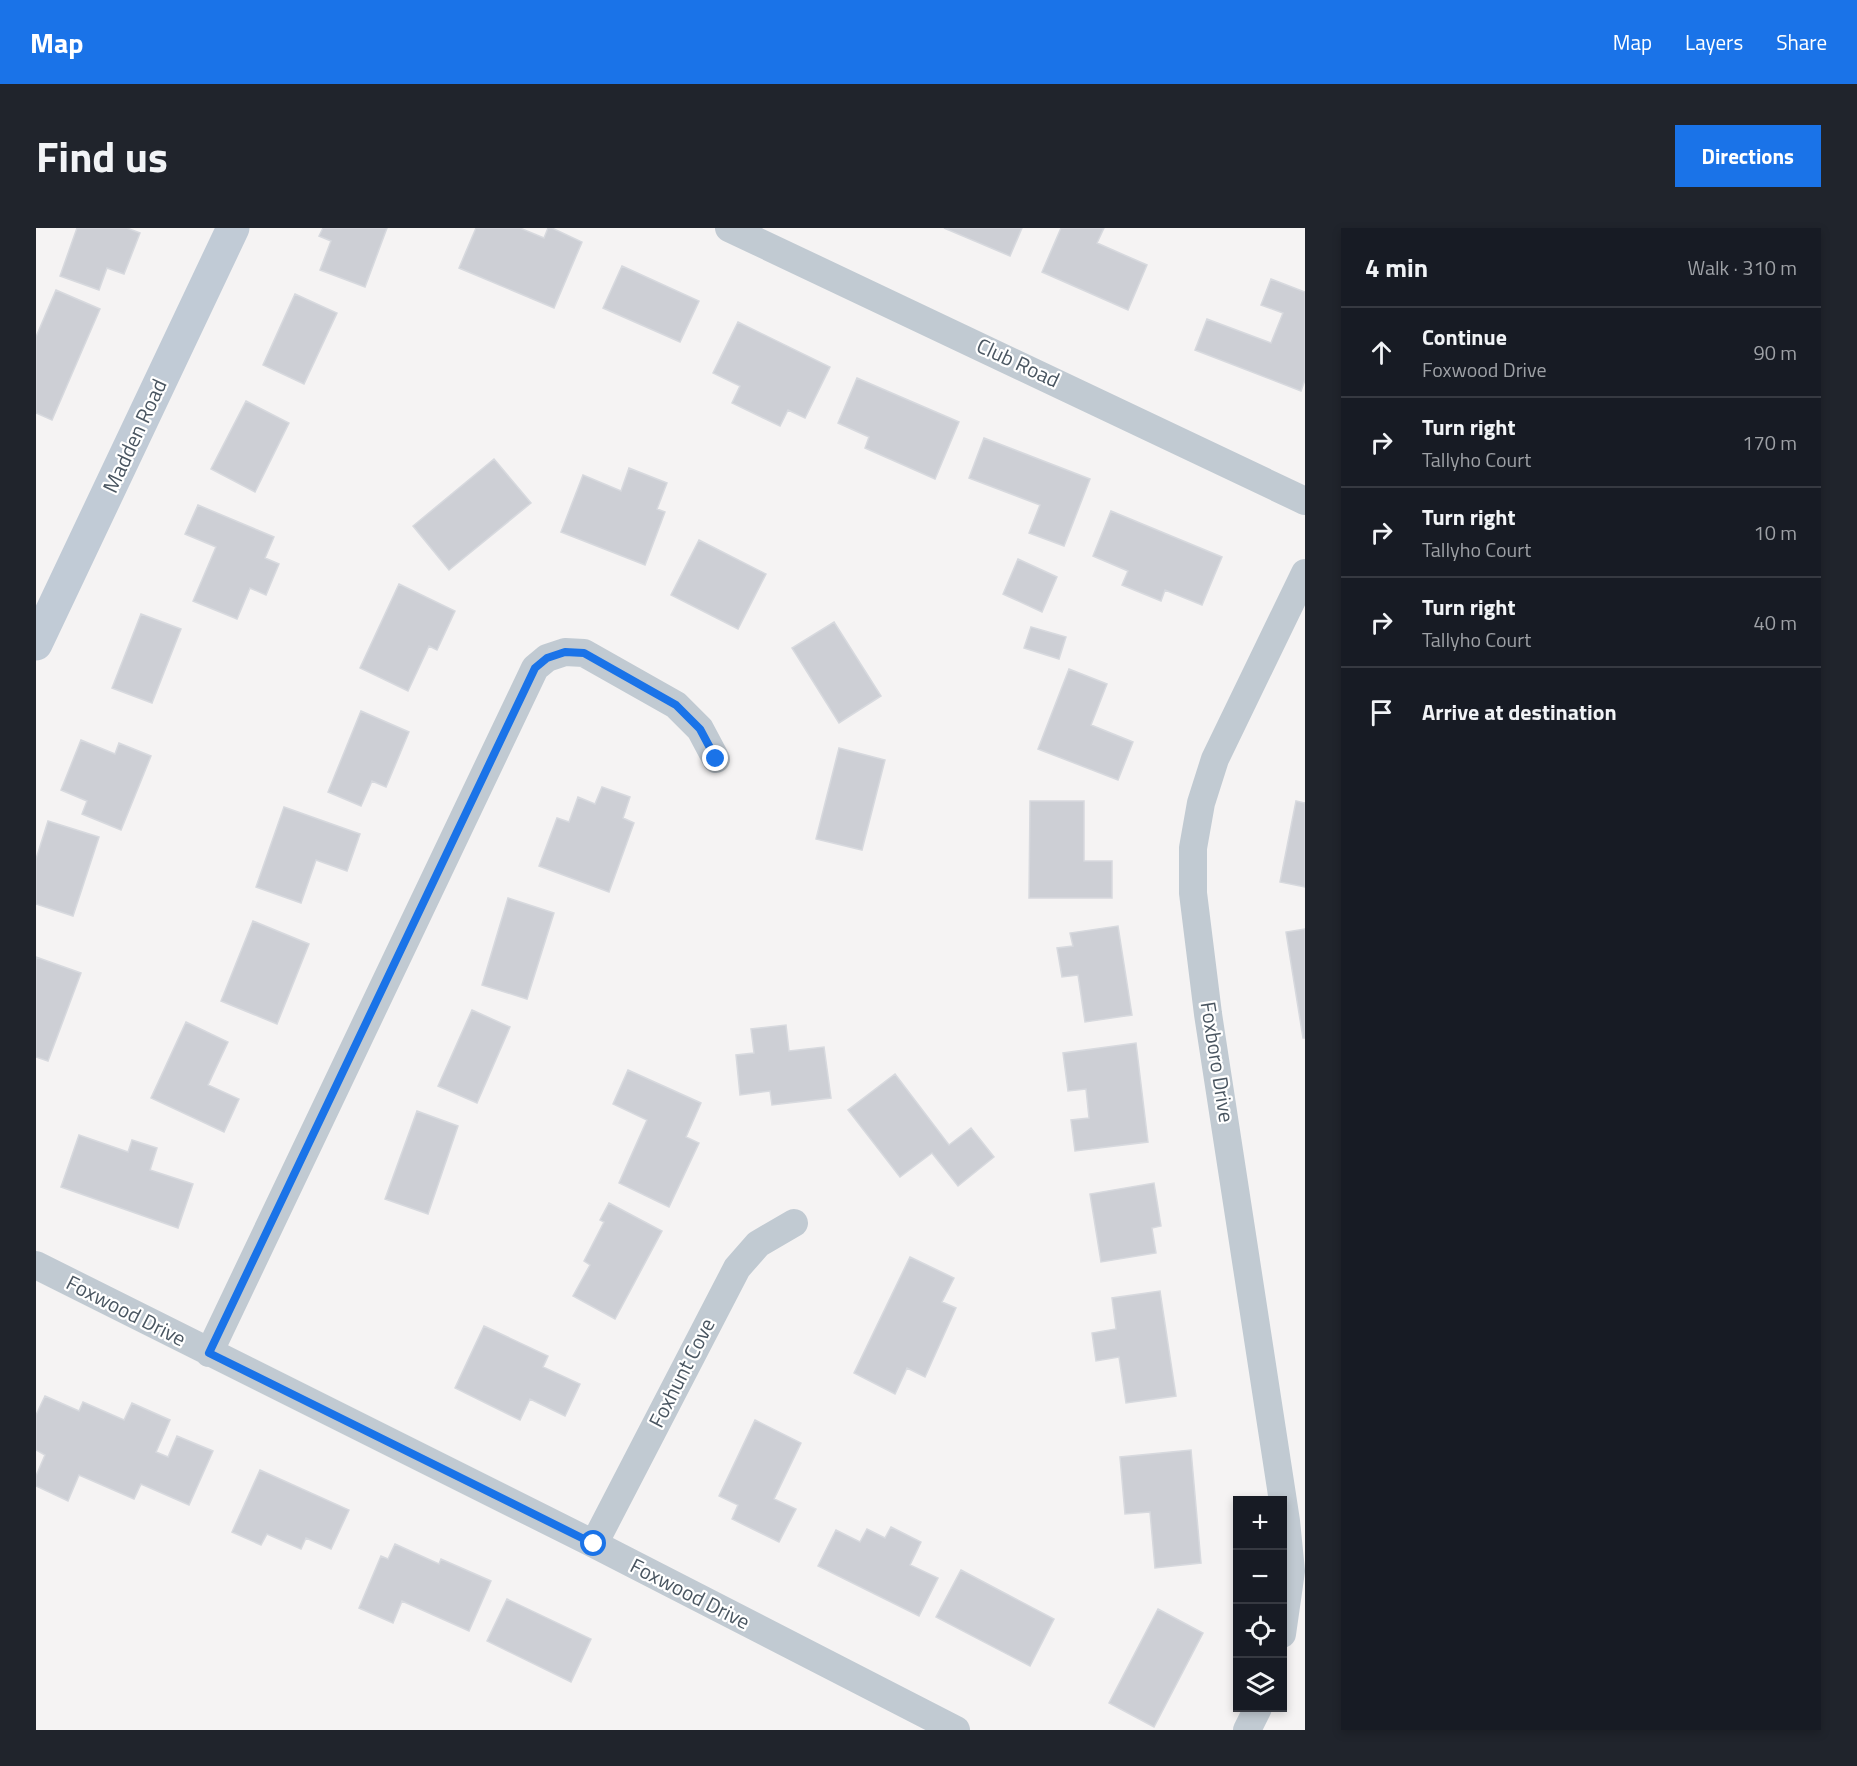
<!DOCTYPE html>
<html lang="en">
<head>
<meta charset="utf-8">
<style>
  body { margin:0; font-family:"Titillium Web",sans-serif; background:#20242c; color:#f1f3f6 }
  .controls { position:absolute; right:18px; bottom:18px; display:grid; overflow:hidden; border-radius:0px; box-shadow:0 3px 9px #0003 }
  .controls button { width:54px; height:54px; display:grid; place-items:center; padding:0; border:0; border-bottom:2px solid #363941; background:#171b24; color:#f1f3f6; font:30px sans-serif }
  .stop { position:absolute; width:18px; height:18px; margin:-14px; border:4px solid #1a73e8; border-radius:50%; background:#fff }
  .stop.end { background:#1a73e8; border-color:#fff; box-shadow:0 2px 6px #0008 }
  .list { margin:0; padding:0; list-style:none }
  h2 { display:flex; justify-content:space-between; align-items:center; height:78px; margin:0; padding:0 24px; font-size:26px }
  h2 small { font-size:20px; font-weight:400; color:#9ea1a6 }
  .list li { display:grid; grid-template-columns:39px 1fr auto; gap:18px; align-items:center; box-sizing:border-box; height:90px; padding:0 24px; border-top:2px solid #363941 }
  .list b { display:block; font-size:22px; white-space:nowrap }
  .list p { margin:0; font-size:20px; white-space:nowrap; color:#9ea1a6 }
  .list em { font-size:20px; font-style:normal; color:#9ea1a6 }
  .icon { flex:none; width:33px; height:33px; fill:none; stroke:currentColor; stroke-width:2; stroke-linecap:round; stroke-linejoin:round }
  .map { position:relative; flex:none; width:1269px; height:1502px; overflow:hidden; border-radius:0px }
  header { display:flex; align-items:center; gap:36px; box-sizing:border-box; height:84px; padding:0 30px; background:#1a73e8; color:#fff }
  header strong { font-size:28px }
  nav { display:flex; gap:33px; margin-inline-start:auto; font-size:21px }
  .intro { display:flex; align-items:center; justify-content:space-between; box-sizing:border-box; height:144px; padding:0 36px }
  h1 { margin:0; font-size:42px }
  .button { padding:15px 27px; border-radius:0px; background:#1a73e8; color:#fff; font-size:21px; font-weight:700 }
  main { display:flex; gap:36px; padding:0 36px }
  aside { flex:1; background:#171b24; border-radius:0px; box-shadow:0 3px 9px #0003 }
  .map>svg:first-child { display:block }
</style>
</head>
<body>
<header>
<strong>Map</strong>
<nav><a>Map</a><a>Layers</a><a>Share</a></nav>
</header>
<div class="intro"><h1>Find us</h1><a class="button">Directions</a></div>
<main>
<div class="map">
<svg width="1269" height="1502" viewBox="0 0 1269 1502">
  <rect width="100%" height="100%" fill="#f5f3f3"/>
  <path fill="#cdcfd5" stroke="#d7d9de" stroke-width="1.5" d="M41 0H91L104 5 88 46 71 40 63 62 24 48Z
    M287 0H351L329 59 284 42 295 13 283 8Z
    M440 0H484L508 10 512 0H516L546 14 518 80 423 40Z
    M908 0H986L974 28Z
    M1025 0H1068L1061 15 1111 37 1092 82 1006 44Z
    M586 38 663 73 644 114 567 80Z
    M1235 51 1269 64V152L1265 163 1159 122 1171 91 1235 115 1247 85 1225 77Z
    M20 62 64 81 16 192 0 185V109Z
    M259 66 301 85 268 156 227 137Z
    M702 94 794 139 769 190 752 182 744 198 696 175 704 158 677 145Z
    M821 150 923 194 899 251 829 220 833 209 802 195Z
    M210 173 253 195 219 264 175 241Z
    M948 210 1054 251 1028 318 993 305 1004 277 933 250Z
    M458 231 495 275 413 342 377 298Z
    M593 240 631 255 621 281 629 284 609 337 525 304 547 247 585 263Z
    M162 277 238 309 229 330 243 336 230 367 214 360 201 391 157 373 180 319 149 306Z
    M1075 283 1186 329 1166 377 1129 362 1125 373 1086 357 1092 343 1057 328Z
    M663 312 730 346 702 401 635 367Z
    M982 331 1021 349 1006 384 967 366Z
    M363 356 419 383 401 422 393 418 372 463 324 440Z
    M105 386 145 401 116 475 76 460Z
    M798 394 845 468 803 495 756 420Z
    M995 399 1030 409 1023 431 988 420Z
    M1033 441 1071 456 1055 497 1097 514 1082 552 1002 521Z
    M325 483 373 504 350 559 336 553 325 578 292 564Z
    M45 512 79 526 83 515 115 528 85 602 46 586 51 573 25 562Z
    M803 520 849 532 826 622 780 611Z
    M566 559 594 569 587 590 598 595 573 664 503 638 521 590 533 594 542 569 559 576Z
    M994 573H1048V633H1076V670H993Z
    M1260 573 1269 575V659L1244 654Z
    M248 579 324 606 311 643 280 632 265 675 220 659Z
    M12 593 63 609 37 688 0 676V631Z
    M472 670 518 685 491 771 446 757Z
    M217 693 273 716 241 796 185 773Z
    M1082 698 1096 787 1049 794 1042 747 1026 749 1021 720 1037 718 1034 705Z
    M1269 701V810H1267L1250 704Z
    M0 729 45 745 12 833 0 829Z
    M436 782 474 799 441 875 402 858Z
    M150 794 192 814 172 857 203 871 188 904 115 870Z
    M750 797 753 823 788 819 795 870 736 877 734 863 704 867 700 827 718 825 715 801Z
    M1100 815 1112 914 1039 923 1035 892 1053 890 1050 861 1032 863 1027 825Z
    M592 842 665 875 650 909 663 915 633 979 583 955 611 892 577 876Z
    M859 846 913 917 935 900 958 929 922 958 896 925 864 949 812 882Z
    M381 883 422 898 392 986 349 971Z
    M43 907 92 924 96 912 121 920 114 942 157 956 142 1000 25 959Z
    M1118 955 1125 998 1116 1000 1120 1025 1065 1034 1054 966Z
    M573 975 626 1003 579 1091 537 1068 554 1037 548 1033 568 994 564 992Z
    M874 1029 918 1050 906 1074 920 1080 889 1149 871 1140 859 1166 818 1145Z
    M1124 1063 1140 1168 1090 1175 1083 1129 1060 1133 1056 1105 1080 1101 1076 1070Z
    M448 1098 512 1128 507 1139 544 1156 529 1188 494 1171 484 1192 419 1160Z
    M9 1168 43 1183 47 1174 88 1192 96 1175 134 1192 120 1224 132 1229 141 1208 177 1223 153 1277 105 1256 98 1271 43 1247 32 1273 0 1258V1248L9 1227 0 1222V1187Z
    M719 1192 765 1215 738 1271 760 1281 743 1314 696 1291 702 1277 683 1268Z
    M1155 1222 1165 1335 1119 1340 1114 1284 1089 1286 1084 1229Z
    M224 1242 313 1282 295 1321 270 1310 265 1321 231 1306 225 1317 196 1304Z
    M855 1299 885 1314 874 1337 902 1350 883 1388 782 1338 800 1302 824 1314 831 1301 849 1310Z
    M359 1316 403 1336 405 1331 455 1353 433 1403 366 1373 357 1395 323 1380 345 1328 352 1331Z
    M925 1342 1018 1391 994 1438 900 1389Z
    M471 1371 555 1411 535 1454 451 1413Z
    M1122 1381 1167 1405 1118 1499 1073 1475Z"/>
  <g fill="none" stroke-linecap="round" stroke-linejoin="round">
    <path stroke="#c1cad2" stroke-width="28" d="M693 0 1269 273
      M0 1037 558 1316 920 1502
      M173 1125 499 440 511 430 529 424 548 425 640 477 664 501 680 531
      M558 1316 701 1040 722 1016 758 995
      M1246 1406 1255 1343 1250 1293 1172 786 1157 665V620L1165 575 1179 531 1269 345
      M1211 1502 1222 1480"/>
    <path stroke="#c1cbd6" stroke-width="33" d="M0 416 197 0"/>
  </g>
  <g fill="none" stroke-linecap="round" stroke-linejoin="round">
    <path stroke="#1a73e8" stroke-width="8" d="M558 1316 173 1125 499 440 511 430 529 424 548 425 640 477 664 501 680 531"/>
  </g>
  <g text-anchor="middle" stroke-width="4.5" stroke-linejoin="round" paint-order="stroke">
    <g font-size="21" fill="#4a5661" stroke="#fff">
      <text transform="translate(982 135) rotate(25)" y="7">Club Road</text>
      <text transform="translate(99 208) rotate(-65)" y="7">Madden Road</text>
      <text transform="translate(1181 834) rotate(81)" y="7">Foxboro Drive</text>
      <text transform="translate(90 1083) rotate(27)" y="7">Foxwood Drive</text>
      <text transform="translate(646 1145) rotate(-63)" y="7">Foxhunt Cove</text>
      <text transform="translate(654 1366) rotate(27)" y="7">Foxwood Drive</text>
    </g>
  </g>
</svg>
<div class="controls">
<button>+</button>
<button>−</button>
<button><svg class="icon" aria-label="locate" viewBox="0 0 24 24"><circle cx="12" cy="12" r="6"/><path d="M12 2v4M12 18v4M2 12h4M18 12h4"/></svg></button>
<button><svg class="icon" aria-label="layers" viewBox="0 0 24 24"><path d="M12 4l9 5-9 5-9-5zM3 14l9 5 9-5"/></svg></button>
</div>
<div class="stop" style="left:558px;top:1316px"></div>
<div class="stop end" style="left:680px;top:531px"></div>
</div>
<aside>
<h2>4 min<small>Walk · 310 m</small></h2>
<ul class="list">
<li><svg class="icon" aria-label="ahead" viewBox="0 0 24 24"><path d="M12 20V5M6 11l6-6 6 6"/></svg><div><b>Continue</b><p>Foxwood Drive</p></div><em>90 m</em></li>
<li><svg class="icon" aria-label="right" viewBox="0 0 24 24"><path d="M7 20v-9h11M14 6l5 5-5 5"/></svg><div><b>Turn right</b><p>Tallyho Court</p></div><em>170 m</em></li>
<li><svg class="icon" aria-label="right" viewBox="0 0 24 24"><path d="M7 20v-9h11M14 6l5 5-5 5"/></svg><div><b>Turn right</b><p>Tallyho Court</p></div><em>10 m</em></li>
<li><svg class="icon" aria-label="right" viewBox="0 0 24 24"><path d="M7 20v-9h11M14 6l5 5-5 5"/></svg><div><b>Turn right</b><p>Tallyho Court</p></div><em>40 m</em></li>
<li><svg class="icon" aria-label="arrive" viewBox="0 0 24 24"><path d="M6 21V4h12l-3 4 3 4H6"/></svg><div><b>Arrive at destination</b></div></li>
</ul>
</aside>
</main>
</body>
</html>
